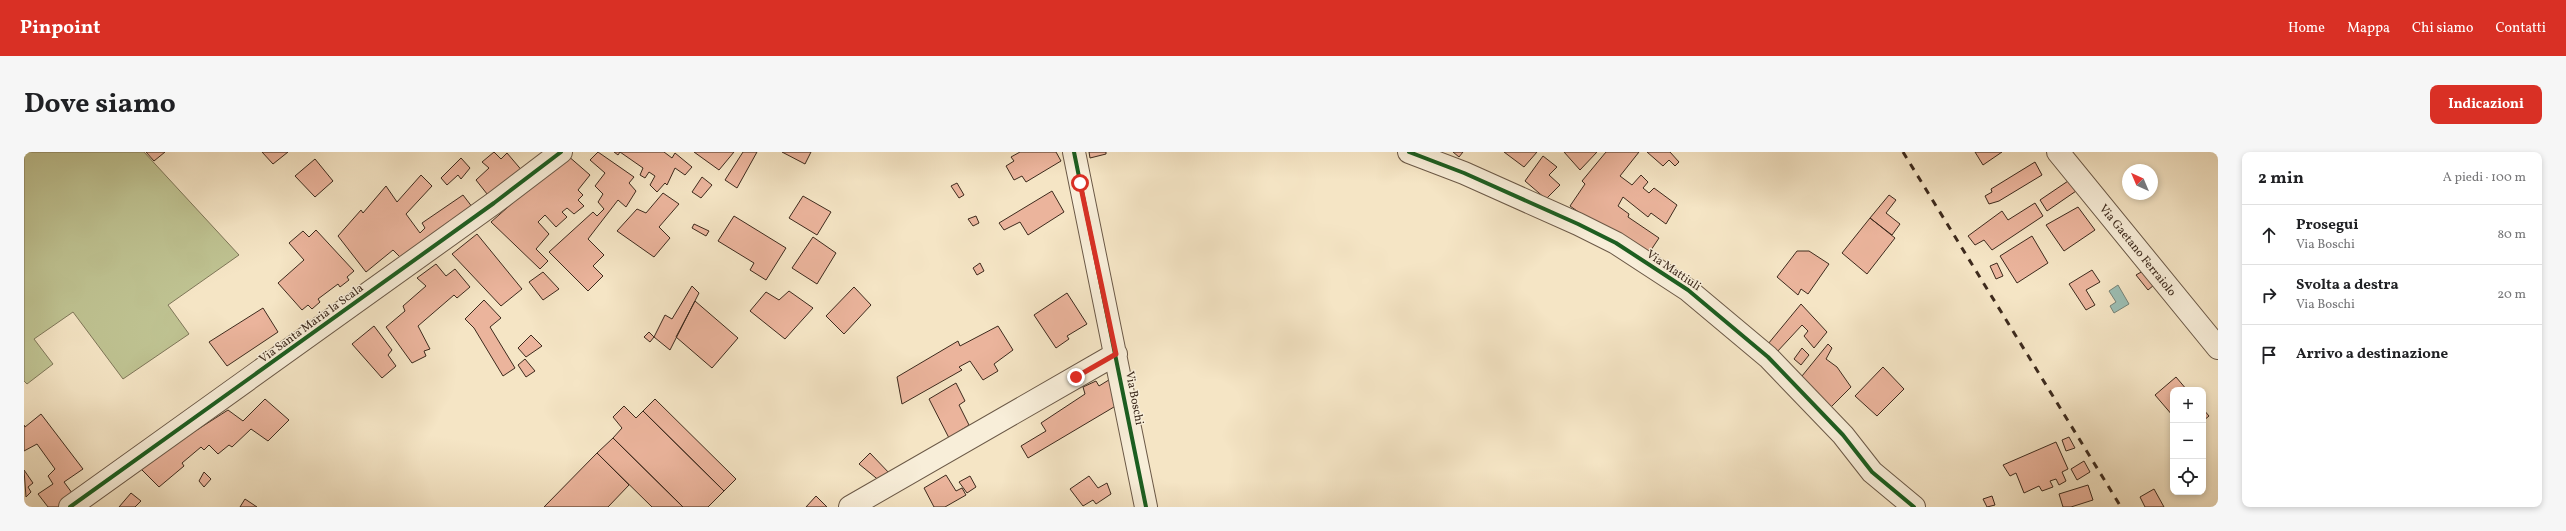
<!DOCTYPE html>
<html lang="it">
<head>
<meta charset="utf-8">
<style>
  body { margin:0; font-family:Vollkorn,serif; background:#f6f6f6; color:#202124 }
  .controls { position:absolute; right:12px; bottom:12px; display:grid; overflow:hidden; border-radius:8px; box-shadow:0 2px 6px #0003 }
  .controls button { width:36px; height:36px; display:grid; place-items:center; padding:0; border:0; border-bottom:1px solid #e0e0e0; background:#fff; color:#202124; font:20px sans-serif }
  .compass { position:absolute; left:2098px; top:12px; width:36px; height:36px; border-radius:50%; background:#fff; box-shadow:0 2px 6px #0003; rotate:316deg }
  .stop { position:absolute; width:12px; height:12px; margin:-9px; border:3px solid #d93025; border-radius:50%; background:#fff }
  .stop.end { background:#d93025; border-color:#fff; box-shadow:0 1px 4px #0008 }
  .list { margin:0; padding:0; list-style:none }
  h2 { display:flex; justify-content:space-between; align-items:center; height:52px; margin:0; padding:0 16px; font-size:17px }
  h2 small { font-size:13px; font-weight:400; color:#757577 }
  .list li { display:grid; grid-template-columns:26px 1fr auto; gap:12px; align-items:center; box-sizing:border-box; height:60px; padding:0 16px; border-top:1px solid #e0e0e0 }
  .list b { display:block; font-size:15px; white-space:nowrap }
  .list p { margin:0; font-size:13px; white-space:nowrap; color:#757577 }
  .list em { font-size:13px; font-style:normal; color:#757577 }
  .icon { flex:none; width:22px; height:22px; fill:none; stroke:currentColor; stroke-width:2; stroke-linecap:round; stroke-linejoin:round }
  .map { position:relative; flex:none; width:2194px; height:355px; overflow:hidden; border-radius:8px }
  header { display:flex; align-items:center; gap:24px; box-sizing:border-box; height:56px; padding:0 20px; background:#d93025; color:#fff }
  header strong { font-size:19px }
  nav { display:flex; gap:22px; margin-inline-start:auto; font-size:14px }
  .intro { display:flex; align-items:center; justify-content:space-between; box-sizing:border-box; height:96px; padding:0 24px }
  h1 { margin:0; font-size:28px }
  .button { padding:10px 18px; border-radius:8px; background:#d93025; color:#fff; font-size:14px; font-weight:700 }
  main { display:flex; gap:24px; padding:0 24px }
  aside { flex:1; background:#fff; border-radius:8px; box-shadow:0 2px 6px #0003 }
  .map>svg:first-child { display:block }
</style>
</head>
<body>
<header>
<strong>Pinpoint</strong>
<nav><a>Home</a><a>Mappa</a><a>Chi siamo</a><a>Contatti</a></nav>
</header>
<div class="intro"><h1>Dove siamo</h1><a class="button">Indicazioni</a></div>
<main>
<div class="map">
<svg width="2194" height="355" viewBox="0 0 2194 355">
  <rect width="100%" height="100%" fill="#f5e5c5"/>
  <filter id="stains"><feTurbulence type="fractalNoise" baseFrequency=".005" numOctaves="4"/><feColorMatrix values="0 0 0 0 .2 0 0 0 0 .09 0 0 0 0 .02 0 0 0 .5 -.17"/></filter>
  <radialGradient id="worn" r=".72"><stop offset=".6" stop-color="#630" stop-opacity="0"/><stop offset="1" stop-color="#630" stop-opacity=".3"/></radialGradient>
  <path fill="#bfc392" stroke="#7e7658" d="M0 0H120L215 103 144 153 165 182 99 227 49 160 10 187 29 212 3 232 0 229Z"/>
  <path fill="#9cbfb5" stroke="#768378" d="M2094 133 2105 152 2090 161 2086 154 2092 150 2085 139Z"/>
  <path fill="#ebb49c" stroke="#3d2a1d" d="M122 0H141L130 9Z
    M238 0H264L249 12Z
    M470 0 477 7 483 1 500 21 467 47 452 28 465 16 458 10Z
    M574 0 610 25 605 31 612 39 602 55 594 48 564 87 580 103 569 114 579 124 564 139 525 100 569 60 573 64 580 57 574 50 579 42 571 34 581 21 566 8Z
    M590 0H640L648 6 651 1 668 15 661 23 651 16 643 33 641 31 633 40 626 33 631 24 625 20 621 26 616 23 619 16 596 0 594 3Z
    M670 0H710L695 18Z
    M719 0H733L713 36 701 28Z
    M758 0H787L781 12Z
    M996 0H1032L1037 9 1002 30 998 24 990 28 982 14 990 9 987 5Z
    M1065 0H1082V2L1066 6Z
    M1429 0H1439L1435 5Z
    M1480 0H1513L1500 15Z
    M1540 0H1573L1556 18Z
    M1582 0H1615L1596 24 1608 33 1617 23 1624 30 1619 36 1625 41 1630 36 1653 53 1642 72 1627 61 1624 65 1599 45 1594 54 1605 62 1604 65 1635 86 1621 107 1546 54 1561 32 1558 29Z
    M1623 0H1646L1655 10 1651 14 1645 8 1639 14Z
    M1951 0H1978L1959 13Z
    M543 3 566 23 554 38 559 43 554 48 560 54 550 62 543 56 538 60 543 65 532 75 521 63 514 70 525 82 512 97 524 109 516 117 467 70Z
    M1519 4 1533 15 1525 23 1536 33 1522 47 1501 29Z
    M437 6 446 16 437 27 434 23 423 33 417 26Z
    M291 7 309 29 291 45 271 24Z
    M2011 10 2018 23 1975 49 1965 52 1961 44 1968 40 1967 37Z
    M397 23 408 34 382 62 396 81 401 76 398 71 439 43 452 60 377 106 369 98 342 120 314 84 337 58 339 61 362 34 373 50Z
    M678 25 688 33 677 46 668 40Z
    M2047 27 2055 37 2023 59 2016 48Z
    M933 31 940 43 935 46 927 34Z
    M1028 39 1040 60 1004 83 996 70 980 78 975 71Z
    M639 41 655 52 635 75 646 86 630 105 593 79 613 57 622 61Z
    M1865 43 1872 48 1862 61 1876 72 1868 83 1846 66Z
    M779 44 807 60 793 83 765 66Z
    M2011 51 2019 64 1968 98 1960 88 1951 93 1944 84 1978 59 1984 68Z
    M2054 55 2071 78 2040 99 2022 73Z
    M710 64 762 96 742 128 726 118 730 111 694 89Z
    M952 64 955 71 949 74 944 67Z
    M1846 66 1871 86 1843 122 1818 101Z
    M670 72 685 79 682 84 668 76Z
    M292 78 330 119 323 125 325 128 316 135 314 132 294 147 296 150 288 157 284 153 278 158 254 131 280 108 265 91 279 79 285 85Z
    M453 82 498 137 477 154 428 102Z
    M2008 84 2024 111 1993 131 1976 104Z
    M789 85 812 101 793 132 768 116Z
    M1773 99H1785L1805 112 1784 142 1777 137 1774 143 1753 125Z
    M956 111 960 119 953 123 949 116Z
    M1973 111 1979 124 1972 127 1966 114Z
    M412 112 422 124 431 117 446 135 433 146 430 143 394 174 406 197 400 199 402 204 388 211 362 175 381 159 379 154 402 134 393 126Z
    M2068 118 2076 130 2062 138 2071 153 2062 158 2045 132Z
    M2119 119 2130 133 2124 138 2112 123Z
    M519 120 535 137 519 148 505 130Z
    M668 134 675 141 646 198 630 185 626 190 620 185 625 180 630 185 641 163 648 167Z
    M830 135 847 153 820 182 802 164Z
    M765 139 789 156 761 187 726 159 742 140 755 148Z
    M1043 141 1063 172 1043 184 1045 187 1032 196 1010 163Z
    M460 148 477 166 466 175 491 216 479 224 450 176 441 167Z
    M671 149 714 186 688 216 652 185Z
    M1777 152 1803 180 1790 196 1780 184 1784 179 1778 173 1752 201 1744 192Z
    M239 156 254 180 203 214 185 190Z
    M350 174 368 198 364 203 372 214 358 226 328 192Z
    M974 174 989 198 970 212 974 219 959 228 946 209 935 215 938 218 878 252 873 225 934 189 936 194Z
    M507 183 518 194 502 205 494 196Z
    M1804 192 1808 196 1802 207 1813 215 1827 235 1805 257 1778 224Z
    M1778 196 1785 203 1777 213 1770 207Z
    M501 207 511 219 502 225 494 213Z
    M1859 215 1880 237 1853 264 1831 244Z
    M2152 225 2163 238H2149V264L2131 243Z
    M1088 226 1095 252 1004 306 997 294 1022 279 1017 271 1061 242 1059 235 1072 229 1075 234Z
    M932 231 941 249 935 253 945 273 925 286 905 247Z
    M241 247 265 268 244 289 227 277 208 295 205 293 194 302 185 293 180 298 177 295 158 311 160 314 135 335 115 315 204 258 219 269Z
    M631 247 712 327 700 339 619 259Z
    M600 254 612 266 619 259 700 339 684 355H659L589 286 598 276 589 265Z
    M2179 257 2185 264 2179 269Z
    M17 262 59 317 40 330 51 345 38 355H24L14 342 29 332 24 324 31 317 13 292 0 299V273L1 275Z
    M2045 285 2051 296 2042 299 2038 288Z
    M589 286 659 355H628L573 301Z
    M2032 290 2044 317 2038 320 2042 329 2035 333 2032 327 2026 329 2029 335 2018 339 2015 334 2000 341 1992 321 1986 324 1979 313Z
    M573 301 605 333 584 355H520Z
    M846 301 867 323 857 330 835 312Z
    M2060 309 2066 320 2053 328 2047 317Z
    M0 318 9 331 4 335 7 340 2 345Z
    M180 320 187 327 180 335 175 329Z
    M922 323 932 339 938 336 942 343 921 355H910L900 336Z
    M946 324 952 335 943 341 935 330Z
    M1065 324 1074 336 1083 331 1087 342 1072 352 1069 348 1059 354 1046 337Z
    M2064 333 2069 348 2047 355H2039L2035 342Z
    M2130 337 2140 355H2121L2116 345Z
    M107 341 117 349 111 355H95Z
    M792 344 803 355H782Z
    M1968 344 1971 353 1963 355 1959 347Z
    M221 347 233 355H216Z"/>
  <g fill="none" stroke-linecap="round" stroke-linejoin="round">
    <g stroke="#6b5947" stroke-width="24">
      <path id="minor" d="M1050 0 1122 355
        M1385 0 1440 21 1554 72 1592 91 1664 138 1744 205 1819 283 1848 320 1890 355
        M2034 0 2194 196
        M46 355 470 51 537 0
        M826 355 1092 202"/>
    </g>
    <use href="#minor" stroke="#f8eed9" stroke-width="22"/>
    <path stroke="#3d2a1d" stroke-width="3" stroke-dasharray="7 7" stroke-linecap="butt" d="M1879 0 2097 355"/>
    <g stroke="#f8eed9" stroke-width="6">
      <path id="cycleway" d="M1050 0 1122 355
        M1385 0 1440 21 1554 72 1592 91 1664 138 1744 205 1819 283 1848 320 1890 355
        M46 355 470 51 537 0"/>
    </g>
    <use href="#cycleway" stroke="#1b5e20" stroke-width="4"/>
  </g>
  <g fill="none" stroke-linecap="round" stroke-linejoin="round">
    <path stroke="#d93025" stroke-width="5" d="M1052 225 1092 202 1056 31"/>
  </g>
  <g text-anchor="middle" stroke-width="3" stroke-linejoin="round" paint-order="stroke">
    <g font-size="12" fill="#3d2a1d" stroke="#f8eed9">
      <text transform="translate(2114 98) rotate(51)" y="4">Via Gaetano Ferraiolo</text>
      <text transform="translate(1650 118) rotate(34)" y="4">Via Mattiuli</text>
      <text transform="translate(287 171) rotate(-36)" y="4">Via Santa Maria la Scala</text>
      <text transform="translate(1111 246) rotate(79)" y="4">Via Boschi</text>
    </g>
  </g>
  <rect width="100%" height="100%" filter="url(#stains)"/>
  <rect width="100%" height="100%" fill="url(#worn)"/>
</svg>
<div class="controls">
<button>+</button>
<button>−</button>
<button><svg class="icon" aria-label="locate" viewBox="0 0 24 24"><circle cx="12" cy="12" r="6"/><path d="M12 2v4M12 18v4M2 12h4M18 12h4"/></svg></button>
</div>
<svg class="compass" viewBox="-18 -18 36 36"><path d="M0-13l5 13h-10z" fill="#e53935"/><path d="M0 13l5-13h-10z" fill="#757577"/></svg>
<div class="stop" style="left:1056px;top:31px"></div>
<div class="stop end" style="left:1052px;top:225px"></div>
</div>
<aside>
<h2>2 min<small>A piedi · 100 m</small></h2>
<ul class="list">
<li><svg class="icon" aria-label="ahead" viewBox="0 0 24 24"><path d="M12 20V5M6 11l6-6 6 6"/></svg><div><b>Prosegui</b><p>Via Boschi</p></div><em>80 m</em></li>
<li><svg class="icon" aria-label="right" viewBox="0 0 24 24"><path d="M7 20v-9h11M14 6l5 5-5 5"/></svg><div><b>Svolta a destra</b><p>Via Boschi</p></div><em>20 m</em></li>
<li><svg class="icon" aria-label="arrive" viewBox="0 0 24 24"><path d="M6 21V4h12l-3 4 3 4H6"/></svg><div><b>Arrivo a destinazione</b></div></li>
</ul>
</aside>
</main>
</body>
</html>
